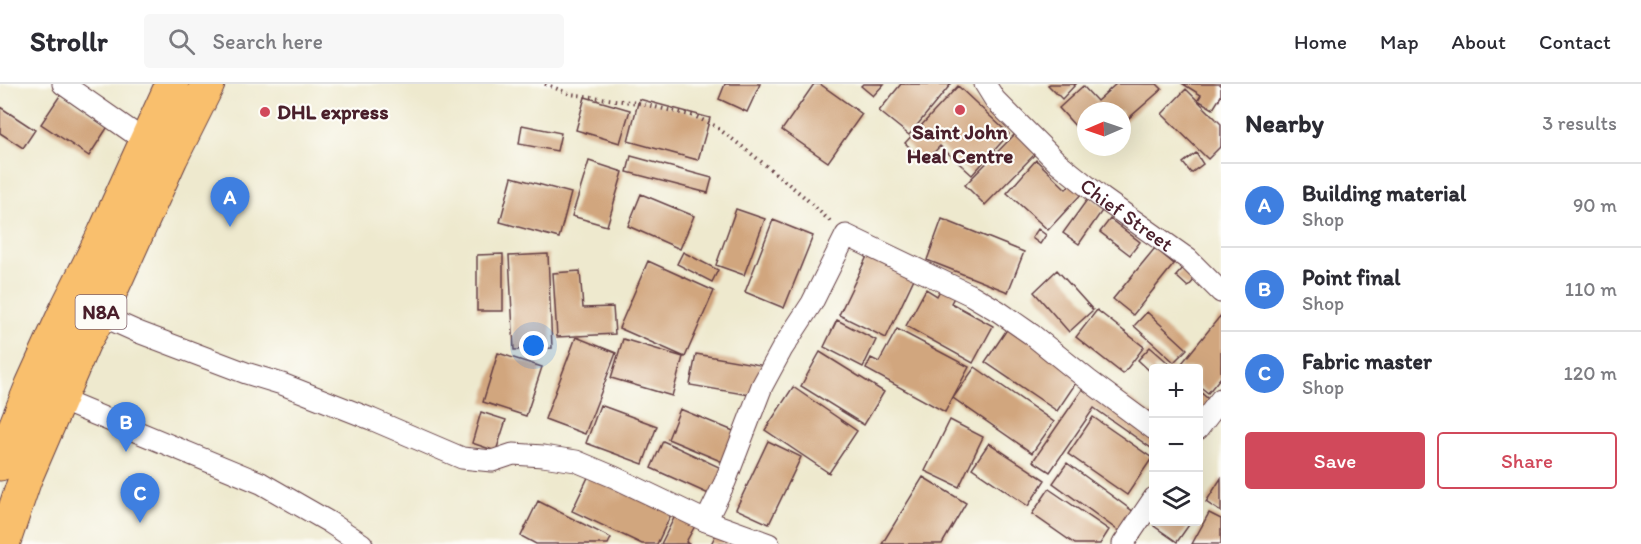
<!DOCTYPE html>
<html lang="en">
<head>
<meta charset="utf-8">
<style>
  body { margin:0; font-family:Itim,sans-serif; background:#f7f7f7; color:#2b2b33 }
  .controls { position:absolute; right:18px; bottom:18px; display:grid; overflow:hidden; border-radius:6px; box-shadow:0 6px 24px #0002 }
  .controls button { width:54px; height:54px; display:grid; place-items:center; padding:0; border:0; border-bottom:2px solid #e1e1e2; background:#fff; color:#2b2b33; font:30px sans-serif }
  .compass { position:absolute; left:1077px; top:18px; width:54px; height:54px; border-radius:50%; background:#fff; box-shadow:0 6px 24px #0002; rotate:268deg }
  .you { position:absolute; left:534px; top:262px; width:21px; height:21px; margin:-15px; border:4px solid #fff; border-radius:50%; background:#1a73e8; box-shadow:0 0 0 9px #1a73e833 }
  .badge { display:grid; place-items:center; width:39px; height:39px; border-radius:50%; background:#d1495b; color:#fff; font-size:20px; font-weight:700 }
  .pin { position:absolute; translate:-50% -50px; filter:drop-shadow(0 2px 3px #0008) }
  .pin::after { content:''; position:absolute; top:32px; width:21px; height:18px; background:inherit; clip-path:polygon(0 0,100% 0,50% 100%) }
  .list { margin:0; padding:0; list-style:none }
  h2 { display:flex; justify-content:space-between; align-items:center; height:78px; margin:0; padding:0 24px; font-size:26px }
  h2 small { font-size:20px; font-weight:400; color:#7c7c81 }
  .list li { display:grid; grid-template-columns:39px 1fr auto; gap:18px; align-items:center; box-sizing:border-box; height:84px; padding:0 24px; border-top:2px solid #e1e1e2 }
  .list b { display:block; font-size:22px; white-space:nowrap }
  .list p { margin:0; font-size:20px; white-space:nowrap; color:#7c7c81 }
  .list em { font-size:20px; font-style:normal; color:#7c7c81 }
  .actions { display:flex; gap:12px; padding:18px 24px }
  .actions a { flex:1; padding:14px 0; border:2px solid #d1495b; border-radius:6px; text-align:center; font-size:21px; color:#d1495b }
  .actions .main { background:#d1495b; color:#fff }
  .icon { flex:none; width:33px; height:33px; fill:none; stroke:currentColor; stroke-width:2; stroke-linecap:round; stroke-linejoin:round }
  .map { position:relative; flex:none; width:1221px; height:460px; overflow:hidden }
  header { display:flex; align-items:center; gap:36px; box-sizing:border-box; height:84px; padding:0 30px; background:#fff; border-bottom:2px solid #e1e1e2 }
  header strong { font-size:28px }
  nav { display:flex; gap:33px; margin-inline-start:auto; font-size:21px }
  .search { width:420px; height:54px; background:#f7f7f7; display:flex; align-items:center; gap:15px; box-sizing:border-box; padding:0 21px; border-radius:6px; color:#7c7c81; font-size:22px }
  main { display:flex }
  aside { flex:1; background:#fff }
  .map>svg:first-child { display:block }
</style>
</head>
<body>
<header>
<strong>Strollr</strong>
<div class="search"><svg class="icon" aria-label="search" viewBox="0 0 24 24"><circle cx="10" cy="10" r="6"/><path d="M15 15l6 6"/></svg>Search here</div>
<nav><a>Home</a><a>Map</a><a>About</a><a>Contact</a></nav>
</header>
<main>
<div class="map">
<svg width="1221" height="460" viewBox="0 0 1221 460">
  <rect width="100%" height="100%" fill="#fdfcf7"/>
  <filter id="ink" filterUnits="userSpaceOnUse"><feTurbulence type="fractalNoise" baseFrequency=".0167" numOctaves="2"/><feDisplacementMap in="SourceGraphic" scale="12" xChannelSelector="R" yChannelSelector="G"/><feConvolveMatrix kernelMatrix="1 2 1 2 8 2 1 2 1" color-interpolation-filters="sRGB"/></filter>
  <filter id="wash" filterUnits="userSpaceOnUse"><feTurbulence type="fractalNoise" baseFrequency=".008" numOctaves="4" result="noise"/><feDisplacementMap in="SourceGraphic" scale="24" xChannelSelector="R" yChannelSelector="G"/><feGaussianBlur stdDeviation="1.35" result="paint"/><feColorMatrix in="noise" values="0 0 0 0 0 0 0 0 0 0 0 0 0 0 0 0 0 1.4 0 .05"/><feComposite in="paint" operator="in"/></filter>
  <g filter="url(#wash)">
    <rect width="100%" height="100%" fill="#eee9ce"/>
    <g id="blocks">
      <path fill="#d1a67e" d="M725 0H760L747 28 719 15Z
        M814 0H820L862 30 828 78 782 46Z
        M863 0H884L873 12 861 2Z
        M901 0H951L909 51 879 27Z
        M1050 0H1076L1062 15 1048 1Z
        M1116 0H1157L1162 5 1122 40V27H1086V54L1059 24 1083 2 1097 17Z
        M1183 0H1221V12L1213 25 1198 16 1201 11Z
        M958 2 1009 50 972 91 940 62 925 78 905 59Z
        M1186 5 1221 40V62L1208 75 1162 30Z
        M61 10 109 41 89 72 41 40Z
        M585 13 630 26 620 59 576 46Z
        M639 15 710 34 698 76 628 57Z
        M0 23 35 46 23 64 0 49Z
        M522 41 561 49 557 67 519 60Z
        M1016 49 1036 69 985 121 965 101Z
        M1196 69 1203 80 1191 89 1183 79Z
        M631 72 712 94 708 109 627 88Z
        M1036 76 1066 105 1074 97 1085 106 1048 146 1007 109Z
        M589 77 623 88 607 142 572 132Z
        M512 93 571 109 559 154 500 138Z
        M641 110 694 132 680 165 628 142Z
        M1089 113 1104 124 1079 160 1063 149Z
        M736 125 765 135 744 191 716 181Z
        M942 135 1024 168 1008 208 927 176Z
        M1110 135 1140 158 1130 171 1100 148Z
        M773 136 813 152 784 224 745 208Z
        M1038 145 1046 151 1040 160 1032 154Z
        M871 164 918 186 886 254 839 231Z
        M1155 164 1174 180 1133 231 1113 215Z
        M683 168 718 186 712 198 677 180Z
        M503 170V227H477V171Z
        M548 170 552 264 514 266 509 172Z
        M648 177 714 207 685 273 619 244Z
        M1184 183 1196 194 1188 203 1176 192Z
        M1057 186 1093 226 1069 248 1034 208Z
        M580 187 583 224 613 223 615 250 557 253 553 189Z
        M945 197 959 204 951 219 993 242 973 279 906 242 926 205 937 212Z
        M1097 226 1144 263 1123 290 1076 253Z
        M1147 228 1187 265 1174 278 1134 242Z
        M1221 231V293L1208 309 1198 301V284H1178Z
        M837 236 876 256 863 283 824 263Z
        M1010 241 1082 290 1057 327 985 278Z
        M897 245 969 283 945 328 866 285 871 274 879 278Z
        M576 253 616 269 585 350 545 335Z
        M623 255 683 273 672 312 611 294Z
        M1150 263 1174 284H1154V291L1138 276Z
        M820 268 884 308 864 341 801 302Z
        M498 269 542 283 526 332 483 318Z
        M696 270 766 282 761 313 690 301Z
        M975 283 1054 338 1032 369 953 314Z
        M1093 290 1154 331V366L1094 324 1050 388 1033 377Z
        M793 303 857 347 829 389 765 346Z
        M1198 306 1215 321 1198 339Z
        M600 321 657 342 643 380 586 359Z
        M680 325 743 351 730 381 668 355Z
        M481 328 506 336 496 367 472 359Z
        M1093 333 1152 374 1127 411 1068 370Z
        M950 336 983 353 959 403 925 387Z
        M663 357 734 390 722 416 651 384Z
        M768 357 801 373 769 440 736 425Z
        M989 359 1045 396 1028 422 972 384Z
        M1067 379 1138 431 1124 451 1053 399Z
        M592 385 674 424 657 460H642L572 427Z
        M923 393 966 419 942 460H882Z
        M1221 394V428L1206 418Z
        M1049 405 1109 446 1100 460H1075L1032 430Z
        M538 417 611 454 608 460H536L521 452Z
        M680 422 700 433 686 458 689 460H661Z
        M1209 429 1221 435V460H1192Z
        M1157 438H1191L1177 458 1154 442Z
        M720 443 738 453 734 460H711Z"/>
    </g>
  </g>
  <g filter="url(#ink)">
    <use href="#blocks" fill-opacity="0" stroke="#633d43" stroke-width="1.5"/>
    <g fill="none" stroke-linecap="round" stroke-linejoin="round">
      <g stroke="#633d43" stroke-width="23">
        <g id="street">
          <path d="M63 0 145 57"/>
          <path id="s1" d="M985 0 995 16 1056 77 1102 114 1188 175 1221 208"/>
          <path d="M100 231 138 248 246 289 282 300 371 335 462 374 492 377 513 370 543 372 576 377 614 393 706 437 725 398 762 302 782 265 812 219 846 151 971 211 998 227 1031 250 1088 296 1154 345"/>
          <path d="M61 313 75 322 261 399 329 438 362 460"/>
          <path d="M1198 345 1221 315"/>
          <path d="M706 437 769 460"/>
          <path d="M1123 460 1154 414"/>
        </g>
      </g>
      <g stroke="#633d43" stroke-width="35">
        <path id="highway" d="M0 380 32 301 66 226 104 150 172 0
          M3 460 25 395 84 258 100 231 171 74 208 0"/>
      </g>
      <path stroke="#633d43" stroke-width="4" stroke-dasharray="1.5 4.5" stroke-linecap="butt" d="M545 0 570 10 638 19 694 32 715 42 748 67 802 111 831 138"/>
      <use href="#street" stroke="#fff" stroke-width="21"/>
      <use href="#highway" stroke="#f9bf6d" stroke-width="33"/>
    </g>
  </g>
  <g fill="#d1495b" stroke="#fdfcf7" stroke-width="2">
    <circle cx="960" cy="26" r="6"/>
    <circle cx="265" cy="28" r="6"/>
  </g>
  <g text-anchor="middle" stroke-width="4.5" stroke-linejoin="round" paint-order="stroke">
    <rect fill="#fdfcf7" stroke="#806168" stroke-width="1.5" x="75.5" y="211" width="51" height="34" rx="4.5"/>
    <g font-size="20" font-weight="bold" fill="#4a1f2b">
      <text x="101" y="235">N8A</text>
    </g>
    <g font-size="21" font-weight="bold" fill="#4a1f2b" stroke="#fdfcf7" text-anchor="start">
      <text x="277" y="35">DHL express</text>
      <text x="960" y="55" text-anchor="middle">Saint John<tspan x="960" dy="24">Heal Centre</tspan></text>
    </g>
    <g font-size="21" fill="#4a1f2b" stroke="#fdfcf7">
      <text dy="7" stroke="none"><textPath href="#s1" startOffset="194">Chief Street</textPath></text>
    </g>
  </g>
</svg>
<div class="controls">
<button>+</button>
<button>−</button>
<button><svg class="icon" aria-label="layers" viewBox="0 0 24 24"><path d="M12 4l9 5-9 5-9-5zM3 14l9 5 9-5"/></svg></button>
</div>
<svg class="compass" viewBox="-18 -18 36 36"><path d="M0-13l5 13h-10z" fill="#e53935"/><path d="M0 13l5-13h-10z" fill="#7c7c81"/></svg>
<div class="you"></div>
<div class="pin badge" style="left:230px;top:143px;background:#3f7fe0">A</div>
<div class="pin badge" style="left:126px;top:368px;background:#3f7fe0">B</div>
<div class="pin badge" style="left:140px;top:439px;background:#3f7fe0">C</div>
</div>
<aside>
<h2>Nearby<small>3 results</small></h2>
<ul class="list">
<li><span class="badge" style="background:#3f7fe0">A</span><div><b>Building material</b><p>Shop</p></div><em>90 m</em></li>
<li><span class="badge" style="background:#3f7fe0">B</span><div><b>Point final</b><p>Shop</p></div><em>110 m</em></li>
<li><span class="badge" style="background:#3f7fe0">C</span><div><b>Fabric master</b><p>Shop</p></div><em>120 m</em></li>
</ul>
<div class="actions"><a class="main">Save</a><a>Share</a></div>
</aside>
</main>
</body>
</html>
